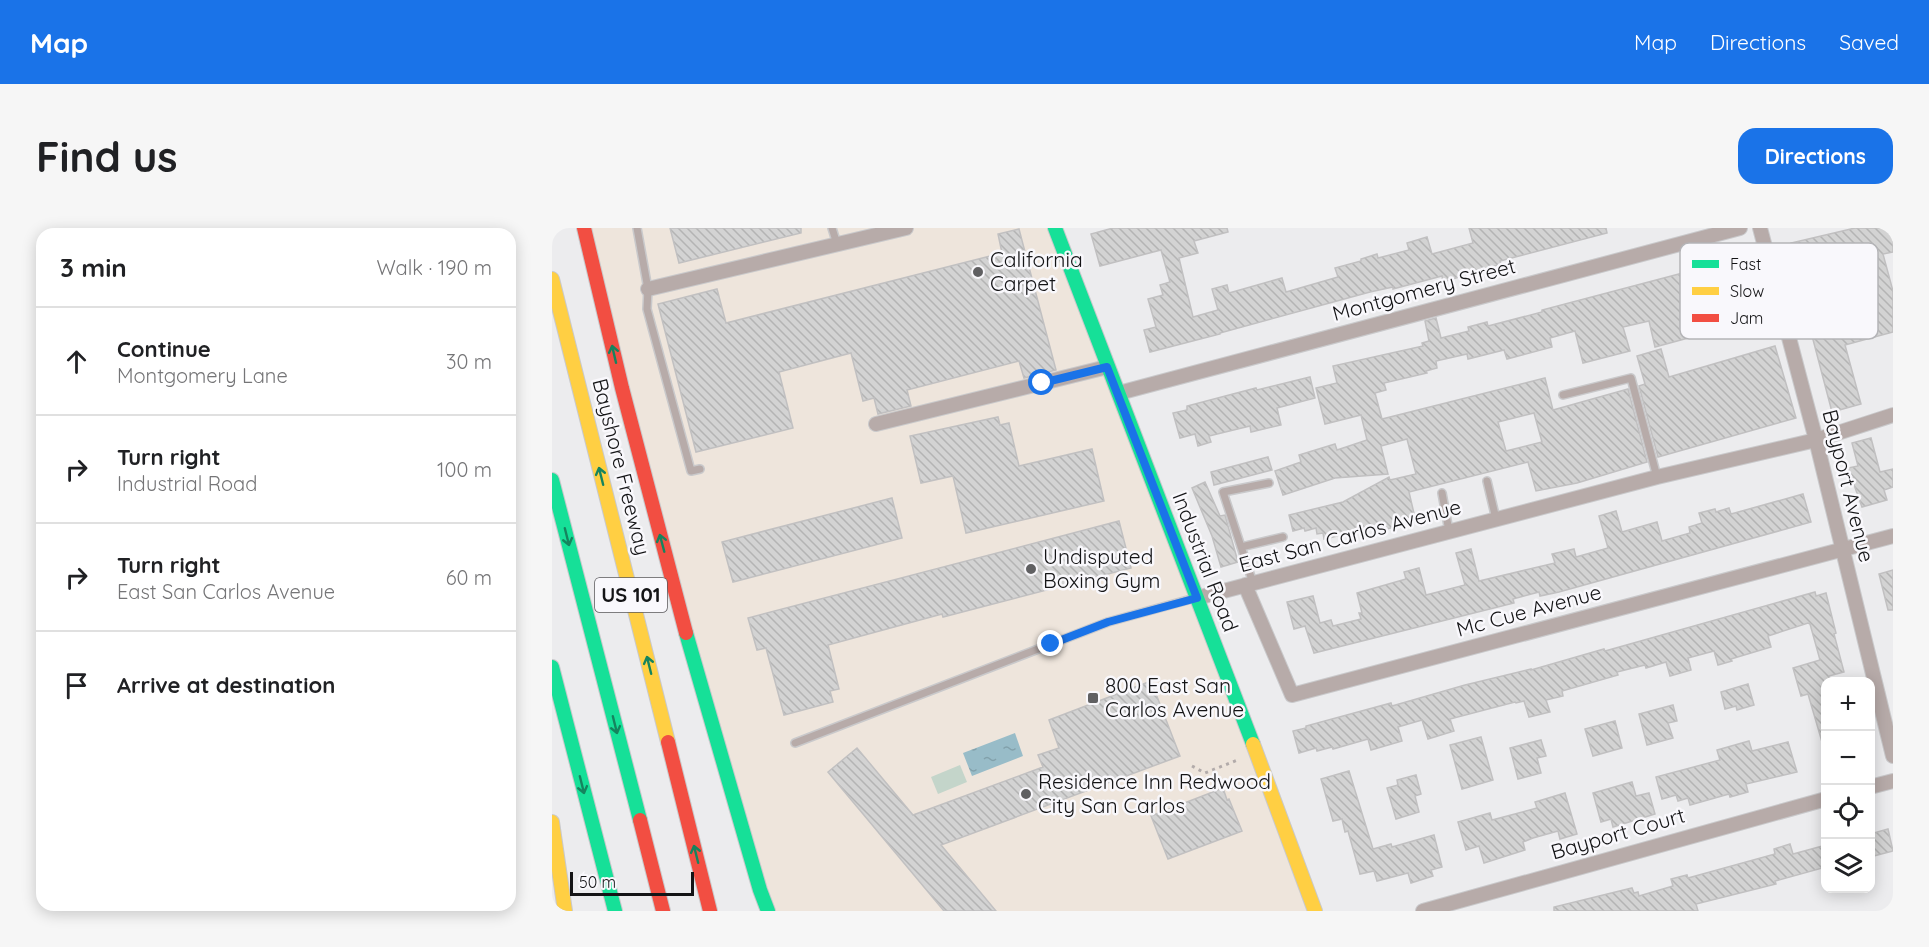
<!DOCTYPE html>
<html lang="en">
<head>
<meta charset="utf-8">
<style>
  body { margin:0; font-family:Quicksand,sans-serif; background:#f6f6f6; color:#202124 }
  .controls { position:absolute; right:18px; bottom:18px; display:grid; overflow:hidden; border-radius:12px; box-shadow:0 3px 15px #0003 }
  .controls button { width:54px; height:54px; display:grid; place-items:center; padding:0; border:0; border-bottom:2px solid #e0e0e0; background:#fff; color:#202124; font:30px sans-serif }
  .scale { position:absolute; left:18px; bottom:15px; width:124px; box-sizing:border-box; padding-left:6px; border:3px solid #141416; border-top:0; font-size:16px; line-height:21px; white-space:nowrap; color:#141416; -webkit-text-stroke:4px #f9f8fc; paint-order:stroke }
  .stop { position:absolute; width:18px; height:18px; margin:-14px; border:4px solid #1a73e8; border-radius:50%; background:#fff }
  .stop.end { background:#1a73e8; border-color:#fff; box-shadow:0 2px 6px #0008 }
  .list { margin:0; padding:0; list-style:none }
  h2 { display:flex; justify-content:space-between; align-items:center; height:78px; margin:0; padding:0 24px; font-size:26px }
  h2 small { font-size:20px; font-weight:400; color:#757577 }
  .list li { display:grid; grid-template-columns:39px 1fr auto; gap:18px; align-items:center; box-sizing:border-box; height:108px; padding:0 24px; border-top:2px solid #e0e0e0 }
  .list b { display:block; font-size:22px; white-space:nowrap }
  .list p { margin:0; font-size:20px; white-space:nowrap; color:#757577 }
  .list em { font-size:20px; font-style:normal; color:#757577 }
  .icon { flex:none; width:33px; height:33px; fill:none; stroke:currentColor; stroke-width:2; stroke-linecap:round; stroke-linejoin:round }
  .map { position:relative; flex:none; width:1341px; height:683px; overflow:hidden; border-radius:18px }
  header { display:flex; align-items:center; gap:36px; box-sizing:border-box; height:84px; padding:0 30px; background:#1a73e8; color:#fff }
  header strong { font-size:28px }
  nav { display:flex; gap:33px; margin-inline-start:auto; font-size:21px }
  .intro { display:flex; align-items:center; justify-content:space-between; box-sizing:border-box; height:144px; padding:0 36px }
  h1 { margin:0; font-size:42px }
  .button { padding:15px 27px; border-radius:18px; background:#1a73e8; color:#fff; font-size:21px; font-weight:700 }
  main { display:flex; gap:36px; padding:0 36px }
  aside { flex:1; background:#fff; border-radius:18px; box-shadow:0 3px 15px #0003 }
  .map>svg:first-child { display:block }
</style>
</head>
<body>
<header>
<strong>Map</strong>
<nav><a>Map</a><a>Directions</a><a>Saved</a></nav>
</header>
<div class="intro"><h1>Find us</h1><a class="button">Directions</a></div>
<main>
<aside>
<h2>3 min<small>Walk · 190 m</small></h2>
<ul class="list">
<li><svg class="icon" aria-label="ahead" viewBox="0 0 24 24"><path d="M12 20V5M6 11l6-6 6 6"/></svg><div><b>Continue</b><p>Montgomery Lane</p></div><em>30 m</em></li>
<li><svg class="icon" aria-label="right" viewBox="0 0 24 24"><path d="M7 20v-9h11M14 6l5 5-5 5"/></svg><div><b>Turn right</b><p>Industrial Road</p></div><em>100 m</em></li>
<li><svg class="icon" aria-label="right" viewBox="0 0 24 24"><path d="M7 20v-9h11M14 6l5 5-5 5"/></svg><div><b>Turn right</b><p>East San Carlos Avenue</p></div><em>60 m</em></li>
<li><svg class="icon" aria-label="arrive" viewBox="0 0 24 24"><path d="M6 21V4h12l-3 4 3 4H6"/></svg><div><b>Arrive at destination</b></div></li>
</ul>
</aside>
<div class="map">
<svg width="1341" height="683" viewBox="0 0 1341 683">
  <defs>
    <pattern id="water-ripples" width="26" height="14" patternUnits="userSpaceOnUse" patternTransform="scale(1.5)"><rect width="26" height="14" fill="#98bcc8"/><path d="M2 4q2-2 4 0t4 0M15 11q2-2 4 0t4 0" fill="none" stroke="#82a1ab"/></pattern>
    <pattern id="building-back-hatch" width="6" height="6" patternUnits="userSpaceOnUse" patternTransform="scale(1.5)"><rect width="6" height="6" fill="#d3d3d3"/><path d="M-1 5l2 2M0 0l6 6M5-1l2 2" fill="none" stroke="#b4b4b4"/></pattern>
  </defs>
  <rect width="100%" height="100%" fill="#ececee"/>
  <path fill="#eee5dc" d="M32 0H503L763 683H216Z"/>
  <path fill="#c4d5ca" d="M408 537 415 554 386 566 379 549Z"/>
  <path fill="url(#water-ripples)" d="M463 505 471 528 420 548 411 525Z"/>
  <path fill="url(#building-back-hatch)" stroke="#c1c0c1" stroke-width="1.5" fill-rule="evenodd" d="M118 0H249V5L127 35Z
    M561 0H675L676 4 642 13 646 25 627 30 641 89 666 82 660 61 675 57 677 65 730 50 734 64 786 49 783 40 809 33V31L825 26 826 30 857 22 855 15 875 9 880 26 921 15 917 0H1054L1055 5 948 33 949 36 891 54 890 48 841 61V59L818 64 668 105V106L598 124 592 102 604 99 596 71 611 67 608 57 618 54 609 22 548 38 539 6Z
    M1303 0H1341V24L1331 26 1341 63V104L1293 117 1309 176 1280 184 1253 81 1264 78 1256 49 1249 51 1239 15ZM1302 29 1312 65 1282 73 1273 37Z
    M467 1 504 142 472 150 467 133 355 162 359 178 326 186 322 170 311 173 299 125 227 144 241 200 144 224 106 76 165 61 174 95 450 25 446 6Z
    M1184 31 1185 33 1189 32 1196 62 1191 63 1199 93 1103 119 1097 93 1071 99 1078 123 1031 135 1023 103 998 110 1000 119 955 131 952 122 916 131 915 126 884 133 885 140 874 143 875 145 832 155 834 162 823 165 830 191 993 150 1001 182 1076 161 1095 234 1025 255 984 263 976 234 857 264 864 294 834 301 833 297 772 311 771 305 765 306 764 300 753 303 752 300 741 303 737 287 791 274 837 249 838 252 864 246 855 211 829 218 836 246 783 250 731 267 723 243 749 234 747 227 783 216 785 222 815 212 809 187 773 196 764 160 785 155 781 138 871 118 870 115 877 113 873 93 884 90 889 110 917 103 916 99 935 94 936 98 990 84V82ZM982 185 990 214 954 223 946 194Z
    M1223 118 1244 190 1106 229 1087 158 1093 156 1085 128 1109 121 1117 149Z
    M758 149 763 170 725 180 729 197 699 204 698 198 657 208 659 214 646 218 643 206 628 210 621 185 635 182V178L704 160 705 162Z
    M446 189 448 197 457 195 467 238 540 221 552 273 414 305 401 248 369 255 358 208Z
    M1319 210 1328 244 1341 241V259L1332 262 1335 272 1310 279 1296 240 1306 238 1300 215Z
    M716 229 720 242 662 257 659 244Z
    M653 254 668 288 673 287 686 334 669 339 660 308 640 260Z
    M1251 266 1259 294 1007 364 988 368 987 364 961 371 962 375 762 425 753 398 742 401 735 374 761 368 768 395 779 392 781 398 809 391 807 385H810L805 365 854 351 852 344 867 340 874 367 913 357 904 325 919 321 927 353 1003 335 1000 326 1022 321 1024 329 1056 320 1047 288 1064 283 1070 304 1105 294 1110 313 1138 305 1137 299 1150 295 1147 285 1163 281 1164 284 1177 280 1179 286Z
    M340 270 350 310 181 354 170 314Z
    M567 293 579 340 391 389 390 386 276 417 287 461 278 463 281 474 232 487 214 420 205 422 196 390Z
    M1341 342V382H1336L1327 346Z
    M1263 364 1264 368 1274 365 1284 405 1282 406 1292 444 1277 448 1279 453H1274V514H1270L1256 466 1249 468 1241 440 1268 432 1258 396 1256 395 1216 408 1219 419 1179 431 1180 433 1166 437 1162 423 1136 430 1139 442 1118 448 1114 434 1094 440 1093 437 1065 444 1066 447 1010 463 1011 468 994 472 998 484 977 489 972 473 964 475 963 474 898 491 902 503 876 511 870 492 846 499 850 513 819 522 816 511 781 521 780 519 765 523 764 520 747 525 741 503 754 500V498L839 475 840 478 913 457 979 441V442L1052 421 1053 423Z
    M599 453 628 528 389 617 444 683H392L276 544 305 520 361 587 491 539 486 527 507 520 497 492Z
    M1196 456 1202 477 1185 482 1184 478 1173 481 1169 464Z
    M1121 477 1125 493 1116 495 1121 510 1095 517 1087 486Z
    M1063 493 1070 520 1041 528 1033 501Z
    M929 509 941 552 910 561 898 517Z
    M989 512 994 528 985 530 989 545 966 551 958 520Z
    M1197 513 1200 523 1236 514 1245 544 1194 556 1196 564 1178 569 1177 566 1138 577 1136 570 1126 573 1124 567 1110 571 1104 549 1168 532 1165 522Z
    M797 543 821 621 839 616 840 619 882 607 890 639 879 642 881 648 859 655 856 645 825 653 822 643 808 646 796 603 793 604 790 591 781 593 769 551Z
    M864 547 869 566 863 568 867 584 844 591 835 560 846 557 845 552Z
    M1080 554 1084 568 1097 565 1103 586 1061 599 1059 591 1049 594 1041 565Z
    M671 560 675 572 677 571 690 603 616 631 599 588Z
    M1013 565 1025 606 1008 611 1006 603 981 610 971 614 973 622 932 635 927 618 914 622 906 594 938 585 940 592 985 580 983 574Z
    M1336 601 1341 623 1318 629V606Z
    M1238 616 1241 626 1274 617V639L1223 653 1224 656 1144 676 1146 683H1002V679L1080 660 1082 665 1086 664 1087 668 1121 658 1119 651 1135 647 1136 650 1223 626 1222 621Z"/>
  <g fill="none" stroke-linecap="round" stroke-linejoin="round">
    <g stroke="#c9c9cb" stroke-width="10">
      <path id="lane" d="M85 0 96 61 95 81 139 243 148 241
        M280 0 285 16
        M1011 167 1079 150 1105 249
        M935 253 944 291
        M890 265 897 303
        M689 319 731 309
        M701 355 671 264 717 255
        M243 515 556 394 643 370"/>
    </g>
    <g stroke="#c9c9cb" stroke-width="16">
      <path id="street" d="M1208 0 1264 212 1341 528
        M96 61 354 0
        M567 165 1188 0
        M324 196 555 139
        M693 357 740 467 1341 308
        M645 370 1105 249 1264 212 1341 187
        M1318 559 1341 553
        M871 683 1274 571"/>
    </g>
    <g stroke="#c9c9cb" stroke-width="16">
      <path id="fast" d="M503 0 701 516
        M0 252 88 592
        M134 405 208 662 216 683
        M0 439 63 683"/>
    </g>
    <g stroke="#c9c9cb" stroke-width="16">
      <path id="slow" d="M0 51 116 514
        M701 516 763 683
        M0 594 13 683"/>
    </g>
    <g stroke="#c9c9cb" stroke-width="16">
      <path id="jam" d="M32 0 70 160 134 405
        M116 514 158 683
        M88 592 111 683"/>
    </g>
    <path stroke="#b2abaa" stroke-width="3" stroke-dasharray="3 4.5" stroke-linecap="butt" d="M640 538 653 545 688 531"/>
    <use href="#lane" stroke="#b7aba9" stroke-width="7"/>
    <use href="#street" stroke="#b7aba9" stroke-width="14"/>
    <use href="#fast" stroke="#16e098" stroke-width="14"/>
    <use href="#slow" stroke="#ffcf43" stroke-width="14"/>
    <use href="#jam" stroke="#f24e42" stroke-width="14"/>
  </g>
  <defs><path id="oneway-shaft" d="M-6 0H5M1.5-3L5.5 0L1.5 3" fill="none" stroke-width="1.6" stroke-linecap="round" stroke-linejoin="round" transform="scale(1.5)"/></defs>
  <g stroke="#15845e">
    <use href="#oneway-shaft" transform="translate(62 126) rotate(-103)"/>
    <use href="#oneway-shaft" transform="translate(49 248) rotate(-104)"/>
    <use href="#oneway-shaft" transform="translate(15 309) rotate(76)"/>
    <use href="#oneway-shaft" transform="translate(110 315) rotate(-105)"/>
    <use href="#oneway-shaft" transform="translate(97 437) rotate(-104)"/>
    <use href="#oneway-shaft" transform="translate(63 497) rotate(76)"/>
    <use href="#oneway-shaft" transform="translate(30 557) rotate(76)"/>
    <use href="#oneway-shaft" transform="translate(144 626) rotate(-104)"/>
  </g>
  <g fill="none" stroke-linecap="round" stroke-linejoin="round">
    <path stroke="#1a73e8" stroke-width="8" d="M490 155 555 139 645 370 556 394 499 416"/>
  </g>
  <g fill="#606062" stroke="#f9f8fc" stroke-width="2">
    <circle cx="426" cy="44" r="6"/>
    <circle cx="479" cy="341" r="6"/>
    <rect x="535" y="464" width="12" height="12" rx="3"/>
    <circle cx="474" cy="566" r="6"/>
  </g>
  <g text-anchor="middle" stroke-width="5" stroke-linejoin="round" paint-order="stroke">
    <rect fill="#f9f8fc" stroke="#59585b" stroke-width="1.5" x="43" y="350" width="72" height="34" rx="4.5"/>
    <g font-size="20" font-weight="bold" fill="#141416">
      <text x="79" y="374">US 101</text>
    </g>
    <g font-size="21" fill="#141416" stroke="#f9f8fc" text-anchor="start">
      <text x="438" y="39">California<tspan x="438" dy="24">Carpet</tspan></text>
      <text x="491" y="336">Undisputed<tspan x="491" dy="24">Boxing Gym</tspan></text>
      <text x="553" y="465">800 East San<tspan x="553" dy="24">Carlos Avenue</tspan></text>
      <text x="486" y="561">Residence Inn Redwood<tspan x="486" dy="24">City San Carlos</tspan></text>
    </g>
    <g font-size="21" fill="#141416" stroke="#f9f8fc">
      <text transform="translate(872 62) rotate(-15)" y="7">Montgomery Street</text>
      <text transform="translate(69 239) rotate(76)" y="7">Bayshore Freeway</text>
      <text transform="translate(1296 258) rotate(76)" y="7">Bayport Avenue</text>
      <text transform="translate(798 308) rotate(-15)" y="7">East San Carlos Avenue</text>
      <text transform="translate(653 334) rotate(69)" y="7">Industrial Road</text>
      <text transform="translate(977 383) rotate(-15)" y="7">Mc Cue Avenue</text>
      <text transform="translate(1066 606) rotate(-16)" y="7">Bayport Court</text>
    </g>
  </g>
  <rect x="1128" y="15" width="198" height="96" rx="9" fill="#f9f8fc" stroke="#b4b4b7" stroke-width="1.5"/>
  <rect x="1140" y="32" width="27" height="8" fill="#16e098"/>
  <rect x="1140" y="59" width="27" height="8" fill="#ffcf43"/>
  <rect x="1140" y="86" width="27" height="8" fill="#f24e42"/>
  <g font-size="16" fill="#141416">
    <text x="1178" y="42">Fast</text>
    <text x="1178" y="69">Slow</text>
    <text x="1178" y="96">Jam</text>
  </g>
</svg>
<div class="controls">
<button>+</button>
<button>−</button>
<button><svg class="icon" aria-label="locate" viewBox="0 0 24 24"><circle cx="12" cy="12" r="6"/><path d="M12 2v4M12 18v4M2 12h4M18 12h4"/></svg></button>
<button><svg class="icon" aria-label="layers" viewBox="0 0 24 24"><path d="M12 4l9 5-9 5-9-5zM3 14l9 5 9-5"/></svg></button>
</div>
<div class="scale">50 m</div>
<div class="stop" style="left:490px;top:155px"></div>
<div class="stop end" style="left:499px;top:416px"></div>
</div>
</main>
</body>
</html>
